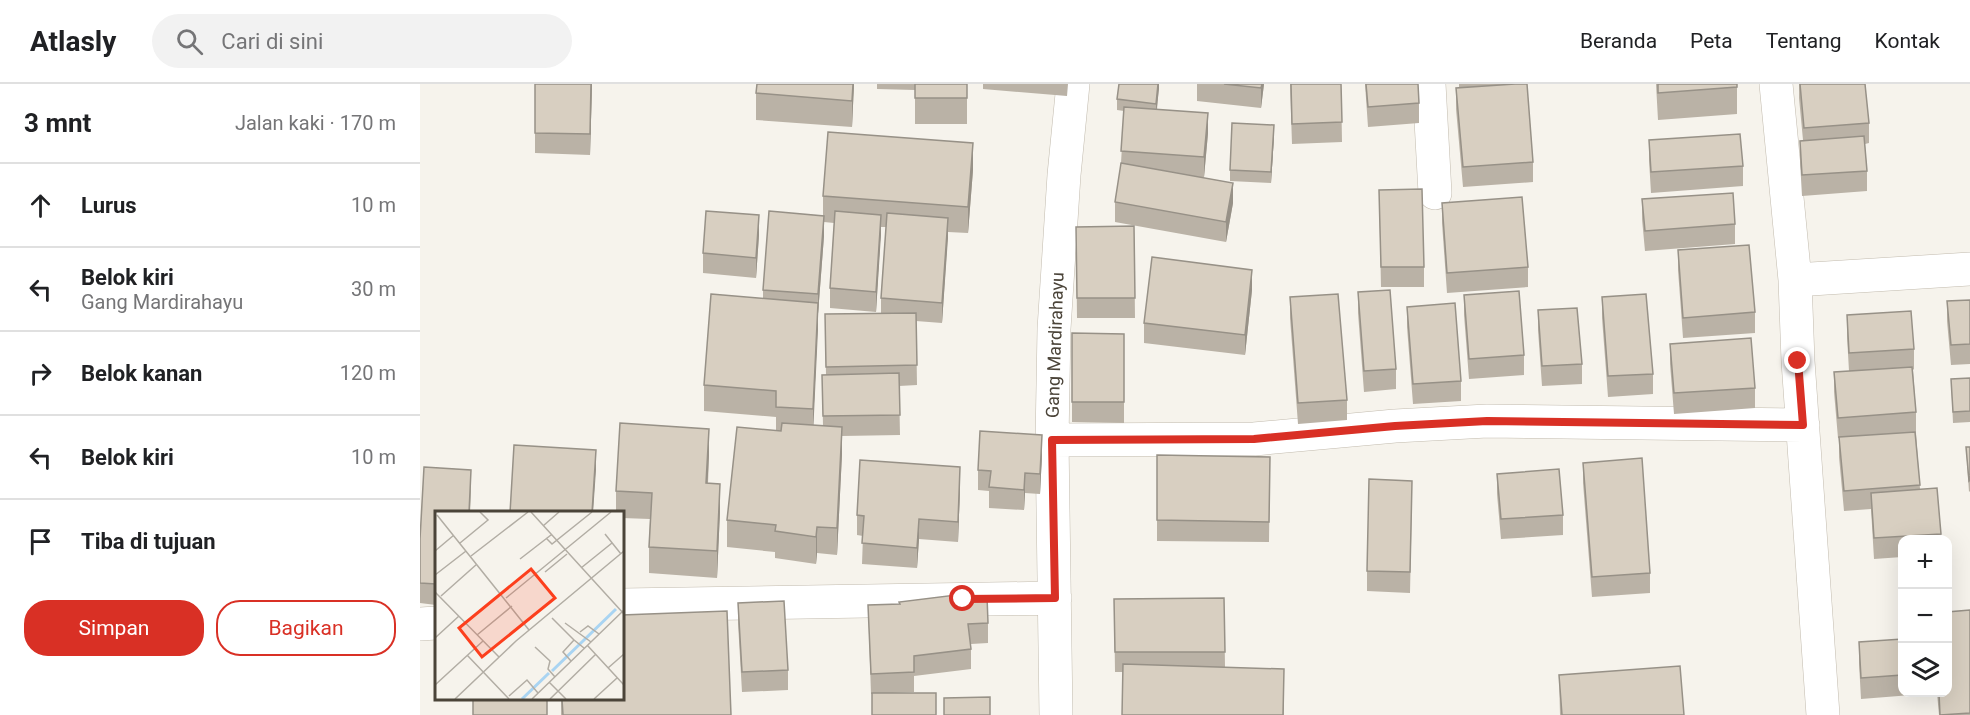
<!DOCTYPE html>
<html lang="id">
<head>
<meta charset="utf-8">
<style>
  body { margin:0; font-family:Roboto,sans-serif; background:#f2f2f2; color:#202124 }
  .controls { position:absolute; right:18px; bottom:18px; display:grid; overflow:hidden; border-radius:12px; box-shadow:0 6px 24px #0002 }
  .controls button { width:54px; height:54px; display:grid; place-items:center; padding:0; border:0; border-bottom:2px solid #e0e0e0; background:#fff; color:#202124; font:30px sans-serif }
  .stop { position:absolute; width:18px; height:18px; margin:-14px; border:4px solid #d93025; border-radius:50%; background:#fff }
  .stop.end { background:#d93025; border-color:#fff; box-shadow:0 2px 6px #0008 }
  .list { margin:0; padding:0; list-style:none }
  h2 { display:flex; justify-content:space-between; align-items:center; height:78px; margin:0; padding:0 24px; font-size:26px }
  h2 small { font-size:20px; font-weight:400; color:#757577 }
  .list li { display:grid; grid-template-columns:39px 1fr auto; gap:18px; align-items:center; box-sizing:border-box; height:84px; padding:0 24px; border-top:2px solid #e0e0e0 }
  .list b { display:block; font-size:22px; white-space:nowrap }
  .list p { margin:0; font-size:20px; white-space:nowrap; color:#757577 }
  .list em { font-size:20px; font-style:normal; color:#757577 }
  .actions { display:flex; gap:12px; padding:18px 24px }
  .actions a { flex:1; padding:14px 0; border:2px solid #d93025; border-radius:24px; text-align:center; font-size:21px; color:#d93025 }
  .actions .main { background:#d93025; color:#fff }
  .icon { flex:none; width:33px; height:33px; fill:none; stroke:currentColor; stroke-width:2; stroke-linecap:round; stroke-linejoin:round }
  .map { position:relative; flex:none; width:1550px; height:631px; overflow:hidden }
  header { display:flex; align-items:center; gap:36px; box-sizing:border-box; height:84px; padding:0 30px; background:#fff; border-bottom:2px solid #e0e0e0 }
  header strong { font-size:28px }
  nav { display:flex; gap:33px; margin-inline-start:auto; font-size:21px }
  .search { width:420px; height:54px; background:#f2f2f2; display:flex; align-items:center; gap:15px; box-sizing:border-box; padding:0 21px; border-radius:33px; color:#757577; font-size:22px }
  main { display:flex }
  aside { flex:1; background:#fff }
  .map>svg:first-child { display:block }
</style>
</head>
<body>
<header>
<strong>Atlasly</strong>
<div class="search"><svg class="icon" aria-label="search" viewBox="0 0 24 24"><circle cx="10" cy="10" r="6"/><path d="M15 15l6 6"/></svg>Cari di sini</div>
<nav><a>Beranda</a><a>Peta</a><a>Tentang</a><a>Kontak</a></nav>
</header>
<main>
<aside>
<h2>3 mnt<small>Jalan kaki · 170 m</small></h2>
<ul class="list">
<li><svg class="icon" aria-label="ahead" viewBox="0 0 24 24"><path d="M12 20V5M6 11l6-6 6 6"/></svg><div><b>Lurus</b></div><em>10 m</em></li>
<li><svg class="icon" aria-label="left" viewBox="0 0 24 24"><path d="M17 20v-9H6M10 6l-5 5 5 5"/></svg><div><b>Belok kiri</b><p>Gang Mardirahayu</p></div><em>30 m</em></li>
<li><svg class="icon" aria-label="right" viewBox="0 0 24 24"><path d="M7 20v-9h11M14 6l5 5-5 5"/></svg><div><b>Belok kanan</b></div><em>120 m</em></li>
<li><svg class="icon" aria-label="left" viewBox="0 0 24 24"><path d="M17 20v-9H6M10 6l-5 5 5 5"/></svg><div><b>Belok kiri</b></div><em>10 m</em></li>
<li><svg class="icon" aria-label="arrive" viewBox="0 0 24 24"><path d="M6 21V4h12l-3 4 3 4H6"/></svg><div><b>Tiba di tujuan</b></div></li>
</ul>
<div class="actions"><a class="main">Simpan</a><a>Bagikan</a></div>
</aside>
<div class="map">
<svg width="1550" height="631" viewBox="0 0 1550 631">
  <rect width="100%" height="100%" fill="#f6f3ec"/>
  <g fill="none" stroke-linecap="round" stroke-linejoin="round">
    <g stroke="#c2bbae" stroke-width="34">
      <path id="minor" d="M1009 0 1015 109
        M1356 0 1375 196 1378 277 1403 631
        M1375 196 1550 185
        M632 356 834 355 975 342 1067 337 1383 341
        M202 521 635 514
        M0 540 16 539
        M636 631 632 356 634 245 644 91 653 0"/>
    </g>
    <use href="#minor" stroke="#fff" stroke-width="33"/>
  </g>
  <path fill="#bab2a6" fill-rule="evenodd" d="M115 0H172L170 71 115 69Z
    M434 0 432 43 336 36V9Z
    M457 0H547V40H495V6L457 5Z
    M563 0H648L647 12 563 5Z
    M739 0 737 26 788 49 784 93H779L813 119 806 158 695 138V118L701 79 704 27 697 26V15Z
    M777 0H844L841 24 777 17Z
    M870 0H921L922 58 872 60Z
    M945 0H998L999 19V39L948 43Z
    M1039 0H1107L1113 78V98L1043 103 1036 25V4H1039Z
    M1236 0H1317V30L1238 36Z
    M1379 0H1445L1449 39V59L1445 60 1447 87V107L1382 112 1380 77V57L1383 56 1379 14Z
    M854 52 851 99 810 97V86Z
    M1229 56 1323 82V102L1231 109 1229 76Z
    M553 86 548 149 528 148 522 239 496 237 497 301 479 302 480 351 422 352V370L417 471 397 469 396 480 355 474V468L307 463V436L356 347V333L284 327V301L343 215V206L403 131V112ZM404 138 414 139 410 204V224L456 228 461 143H466L461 214V230H405L406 291H402L403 342 393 341 398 230 404 152Z
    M959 106 1004 183V203H961Z
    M1222 115 1315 140V160L1225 167 1222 135Z
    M1022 119 1108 183V203L1027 209 1022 139Z
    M714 142 715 234H657L656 143Z
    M339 151 336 194 283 189V169Z
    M1258 166 1335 228V249L1263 254 1258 186Z
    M832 206 825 271 724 259V239Z
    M938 208 976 285V305L944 308 938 229Z
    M1044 211 1104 271V291L1049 295 1044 231Z
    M870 213 927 316V336L878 340 870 234Z
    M1182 213 1233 290V310L1188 313 1182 234Z
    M1550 216V280L1531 281 1527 237V217Z
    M987 223 1041 297V317L993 320 987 243Z
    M1118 226 1162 280V300L1122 302 1118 246Z
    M1427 231 1494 265V285L1493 286 1496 328V349L1500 405 1521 450V456H1482V473L1454 475 1451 425 1424 427 1419 373V354H1418L1414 308V288L1429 287 1427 252Z
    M652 249 704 250V339L652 338Z
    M1250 260 1335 304V324L1254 330 1250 280Z
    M1550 294V338L1533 339 1531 295Z
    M1546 363H1550V407L1549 408Z
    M289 371 288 400 300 427 297 494 229 489V463L230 435 202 434V429H196V407Z
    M622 371 620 410 605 409 604 426 569 424V407L558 406V386Z
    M737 371 850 373 849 458 737 457Z
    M1163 379 1230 489V509L1172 513 1163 399Z
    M4 383 51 386 50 429H16V521L0 519V455Z
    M1077 390 1143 431V451L1081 455 1077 410Z
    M540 403 538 458 499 455 497 484 442 480 443 452 437 451V431Z
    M992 417 990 509 947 507V487Z
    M545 512 568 539V559L551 560V585L494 592V608L451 610 448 521 479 520Z
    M804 514 805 583 864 612V631H702L703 588H695L694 515Z
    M318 519 368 586V606L322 608 318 539Z
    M1550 526V631H1519L1517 609H1527Z
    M1482 555V609H1504V610L1441 615 1439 579V558Z
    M1139 591 1264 631H1140Z
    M141 615H202L311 631H141Z"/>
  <path fill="#979187" d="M171 0H172L170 71V50Z
    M433 0H434L432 43V17Z
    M738 0H739V5L736 31V20Z
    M842 0H844L841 24V4Z
    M788 29V49L784 93V73Z
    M854 41V52L851 99V88Z
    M553 59V86L548 149V123Z
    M813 99V119L806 158V138Z
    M339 131V151L336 194V174Z
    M461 131V151L456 228V208Z
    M404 132V152L398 230V210Z
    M528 134V154L522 239V219Z
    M832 186V206L825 271V251Z
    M398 219V246L393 351V325Z
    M422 343V370L417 471V444Z
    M289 345V371L286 426V399Z
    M622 351V371L620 410V390Z
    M176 366V386L173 429H172Z
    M540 383V403L538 458V438Z
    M51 386 50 429H49Z
    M605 389V409L604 426V406Z
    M300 400V427L297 494V467Z
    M499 435V455L497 484V464Z
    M397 443V469L396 480V453Z"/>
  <path fill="#d8cfc1" stroke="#979187" stroke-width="1.5" d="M115 0H171L170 50 115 49Z
    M337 0H433L432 17 336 9Z
    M495 0H547V14H495Z
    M699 0H738L736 20 697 15Z
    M804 0H842L841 4Z
    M871 0H921L922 38 872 40Z
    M946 0H998L999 19 948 23Z
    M1095 0H1107L1113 78 1043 83 1036 4Z
    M1238 0H1317V3L1238 9Z
    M1380 0H1445L1449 39 1384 44Z
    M704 23 788 29 784 73 701 67Z
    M812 39 854 41 851 88 810 86Z
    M408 48 553 59 548 123 403 112Z
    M1320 50 1323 82 1231 88 1229 56Z
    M1444 52 1447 87 1382 91 1380 57Z
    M701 79 813 99 806 138 695 118Z
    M1002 105 1004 183H961L959 106Z
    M1313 109 1315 140 1225 147 1222 115Z
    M1102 113 1108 183 1027 189 1022 119Z
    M286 127 339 131 336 174 283 169Z
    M349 127 404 132 398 210 343 206Z
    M415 127 461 131 456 208 410 204Z
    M467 129 528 134 522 219 461 214Z
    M714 142 715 214H657L656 143Z
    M1329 161 1335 228 1263 234 1258 166Z
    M732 173 832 186 825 251 724 239Z
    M970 206 976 285 944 287 938 208Z
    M1099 207 1104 271 1049 275 1044 211Z
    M291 210 398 219 393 325 356 323V307L284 301Z
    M918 210 927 316 878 319 870 213Z
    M1226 210 1233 290 1188 292 1182 213Z
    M1550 216V260L1531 261 1527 217Z
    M1035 219 1041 297 993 300 987 223Z
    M1157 224 1162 280 1122 282 1118 226Z
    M1491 227 1494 265 1429 269 1427 231Z
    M496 229 497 281 406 283 405 230Z
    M652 249 704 250V318H652Z
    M1331 254 1335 304 1254 309 1250 260Z
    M1492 283 1496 328 1418 334 1414 288Z
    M479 289 480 331 403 332 402 291Z
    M1550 294V327L1533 328 1531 295Z
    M200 339 289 345 286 399 300 400 297 467 229 463 232 409 196 407Z
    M362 339 422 343 417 444 397 443 396 453 355 447 356 441 307 436 317 343 361 347Z
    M560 347 622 351 620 390 605 389 604 406 569 403 571 387 558 386Z
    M1495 348 1500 401 1424 407 1419 353Z
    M94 361 176 366 172 429H90Z
    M1546 363H1550V396L1549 397Z
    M737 371 850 373 849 438 737 436Z
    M1222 374 1230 489 1172 493 1163 379Z
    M440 376 540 383 538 438 499 435 497 464 442 459 444 432 437 431Z
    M4 383 51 386 49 429H16V500L0 499V455Z
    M1139 385 1143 431 1081 435 1077 390Z
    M949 395 992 397 990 488 947 487Z
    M1517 404 1521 450 1454 454 1451 409Z
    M544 510 545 512H567L568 539 548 540 551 565 494 572V588L451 590 448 521 480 520 479 518Z
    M804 514 805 568H695L694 515Z
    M364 517 368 586 322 588 318 519Z
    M1550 526V629L1520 631 1519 609H1527V528Z
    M307 527 311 631H143L142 615H202V531Z
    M1482 555V591L1441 594 1439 558Z
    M703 580 864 585 863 631H702Z
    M1260 582 1264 631H1142L1139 591Z
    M452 609H516V631H452Z
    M570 613V631H524V614Z
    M53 615H127V631H53Z"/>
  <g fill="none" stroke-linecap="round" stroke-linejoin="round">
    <path stroke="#d93025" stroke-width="8" d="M543 515 635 514 632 356 834 355 975 342 1067 337 1383 341 1378 277"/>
  </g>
  <g text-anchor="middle" stroke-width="6" stroke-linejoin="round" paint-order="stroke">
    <g font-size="18" fill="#4b4439" stroke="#fff">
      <text transform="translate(635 261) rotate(-88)" y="6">Gang Mardirahayu</text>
    </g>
  </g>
  <g transform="translate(15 427)">
    <rect width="189" height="189" fill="#f6f3ec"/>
    <path fill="none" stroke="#a9d4f2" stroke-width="3" d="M117 160 181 98M87 188 114 162"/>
    <path fill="none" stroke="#b2ada4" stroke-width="1.5" d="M96 1 189 103M2 4 94 119M108 15 124 1M170 23 186 43M111 27 117 33 157 1M25 32 53 9 45 1M0 40 19 24M36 45 93 1M85 48 116 24M146 57 177 32M110 61 132 43M0 64 31 40M0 81 64 146M6 85 42 53M71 87 176 1M117 107 139 129M130 112 156 131M145 121 153 115 164 123M42 124 77 95M0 127 24 105M152 134 189 174M100 136 115 150 113 158 120 166M32 144 74 188M136 150 128 141 139 129 149 137M173 157 189 143M114 171 131 188M0 174 48 130M74 185 92 169 103 182M20 188 81 130 189 40M97 188 189 99M115 188 161 143M159 188 182 167"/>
    <path fill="#fc3f1d" fill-opacity="0.15" stroke="#fc3f1d" stroke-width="3" d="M96 58 120 87 47 146 24 117Z"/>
    <rect width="189" height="189" fill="none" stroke="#4b4439" stroke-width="3"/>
  </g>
</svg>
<div class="controls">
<button>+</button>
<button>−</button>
<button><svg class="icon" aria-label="layers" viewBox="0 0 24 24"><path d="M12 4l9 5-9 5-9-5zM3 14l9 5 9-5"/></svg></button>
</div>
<div class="stop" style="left:543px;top:515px"></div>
<div class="stop end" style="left:1378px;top:277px"></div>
</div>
</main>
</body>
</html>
